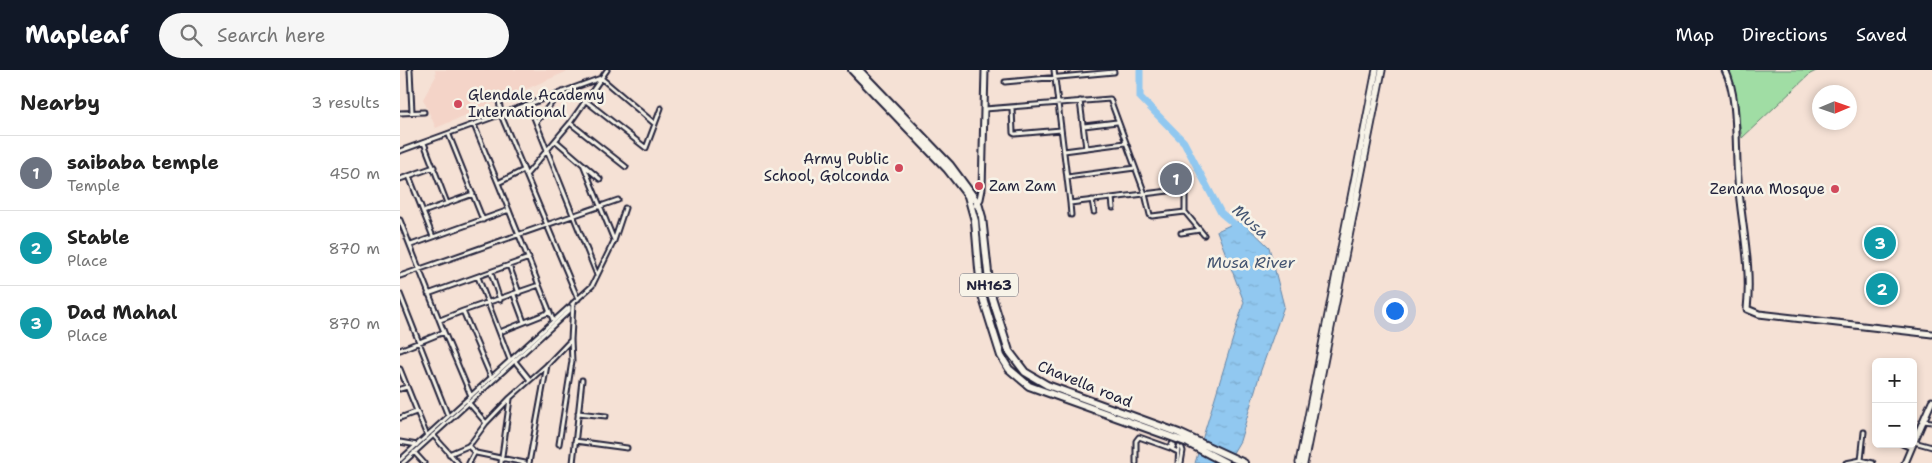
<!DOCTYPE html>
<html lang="en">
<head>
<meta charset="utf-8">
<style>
  body { margin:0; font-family:"Shantell Sans",sans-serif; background:#f6f6f6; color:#222 }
  .controls { position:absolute; right:15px; bottom:15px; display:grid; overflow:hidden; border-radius:8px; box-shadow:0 2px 8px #0003 }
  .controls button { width:45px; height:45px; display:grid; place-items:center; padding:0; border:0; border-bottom:1px solid #e0e0e0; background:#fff; color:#222; font:25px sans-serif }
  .compass { position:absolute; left:1412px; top:15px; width:45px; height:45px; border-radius:50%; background:#fff; box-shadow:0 2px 8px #0003; rotate:88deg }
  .you { position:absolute; left:994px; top:240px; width:18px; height:18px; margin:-12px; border:4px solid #fff; border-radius:50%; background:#1a73e8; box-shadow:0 0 0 8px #1a73e833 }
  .badge { display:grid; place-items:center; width:32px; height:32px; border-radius:50%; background:#111827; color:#fff; font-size:16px; font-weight:700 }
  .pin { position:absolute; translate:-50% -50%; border:2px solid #fff; box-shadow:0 1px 5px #0006 }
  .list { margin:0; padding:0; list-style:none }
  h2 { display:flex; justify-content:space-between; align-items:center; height:65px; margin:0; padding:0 20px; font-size:21px }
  h2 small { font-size:16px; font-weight:400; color:#767676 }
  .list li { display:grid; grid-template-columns:32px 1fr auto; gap:15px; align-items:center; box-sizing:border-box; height:75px; padding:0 20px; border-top:1px solid #e0e0e0 }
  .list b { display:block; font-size:19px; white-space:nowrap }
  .list p { margin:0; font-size:16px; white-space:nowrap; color:#767676 }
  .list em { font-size:16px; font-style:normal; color:#767676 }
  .icon { flex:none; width:28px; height:28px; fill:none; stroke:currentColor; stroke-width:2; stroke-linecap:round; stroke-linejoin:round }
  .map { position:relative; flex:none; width:1532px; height:393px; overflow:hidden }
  header { display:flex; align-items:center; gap:30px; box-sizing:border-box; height:70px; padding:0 25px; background:#111827; color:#fff }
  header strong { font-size:24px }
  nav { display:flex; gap:28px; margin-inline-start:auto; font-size:18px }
  .search { width:350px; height:45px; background:#f6f6f6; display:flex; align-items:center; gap:12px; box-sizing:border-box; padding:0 18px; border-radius:28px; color:#767676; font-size:19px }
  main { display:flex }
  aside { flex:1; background:#fff }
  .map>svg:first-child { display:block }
</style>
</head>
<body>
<header>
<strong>Mapleaf</strong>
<div class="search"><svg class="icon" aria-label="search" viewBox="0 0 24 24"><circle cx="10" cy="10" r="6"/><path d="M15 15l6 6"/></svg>Search here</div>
<nav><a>Map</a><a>Directions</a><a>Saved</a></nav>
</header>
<main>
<aside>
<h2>Nearby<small>3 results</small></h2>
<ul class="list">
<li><span class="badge" style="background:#6b7280">1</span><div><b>saibaba temple</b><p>Temple</p></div><em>450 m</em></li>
<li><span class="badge" style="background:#0f9aa8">2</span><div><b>Stable</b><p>Place</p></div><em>870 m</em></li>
<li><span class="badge" style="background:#0f9aa8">3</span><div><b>Dad Mahal</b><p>Place</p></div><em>870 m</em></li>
</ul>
</aside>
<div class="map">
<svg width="1532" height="393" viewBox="0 0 1532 393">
  <defs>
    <pattern id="water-ripples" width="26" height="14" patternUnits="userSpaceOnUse" patternTransform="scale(1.25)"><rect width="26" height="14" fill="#91c8f0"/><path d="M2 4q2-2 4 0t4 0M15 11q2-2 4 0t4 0" fill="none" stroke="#7daccf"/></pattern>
  </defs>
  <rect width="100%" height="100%" fill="#f5e1d5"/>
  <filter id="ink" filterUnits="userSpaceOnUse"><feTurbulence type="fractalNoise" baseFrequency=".02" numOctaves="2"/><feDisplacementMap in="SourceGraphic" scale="10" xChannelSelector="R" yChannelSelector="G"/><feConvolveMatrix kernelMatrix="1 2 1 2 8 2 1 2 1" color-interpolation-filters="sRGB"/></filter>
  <g filter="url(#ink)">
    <path fill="#f4d4c8" d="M35 0H167L168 1 36 58 23 29 36 6Z"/>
    <path fill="#a0dda4" stroke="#618070" d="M1330 0H1418L1410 4 1342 68Z"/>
    <path fill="url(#water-ripples)" stroke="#6586a8" d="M841 150 869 177 884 236 861 300 840 371 827 393H795L844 232 817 161Z"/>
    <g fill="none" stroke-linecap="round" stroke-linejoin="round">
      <path stroke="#91c8f0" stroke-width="7" d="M740 0V27L784 72 821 143 840 159"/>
      <g stroke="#22223b" stroke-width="7">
        <path id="street" d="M10 0 12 42
          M654 0 670 133 785 119V142L804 165
          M605 12 714 2
          M99 30 101 45 178 229
          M186 31 246 78 261 38
          M680 31 686 78
          M129 35 197 205
          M612 38 613 63 615 64 661 60
          M585 39 710 29 745 124 750 145 752 146 785 142
          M0 43 24 42
          M136 52 158 25
          M170 53 226 97
          M74 55 98 113
          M684 56 717 52
          M49 65 83 150
          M156 71 200 109
          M24 73 47 133
          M0 81 201 8 255 54
          M664 81 725 73
          M183 94 214 170
          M124 100 98 113 153 250
          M127 104 170 53 207 0
          M9 106 33 167
          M667 107 735 98
          M0 109 34 97
          M712 128 713 138
          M692 130 694 142
          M670 133 671 145
          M23 142 73 124
          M0 150 44 262 0 280
          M781 163 800 160
          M11 175 109 140
          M109 195 119 223
          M91 203 100 230
          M0 206 218 130
          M78 207 110 290
          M0 224 48 346
          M28 224 129 188
          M114 225 124 252
          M172 234 192 216 214 171 225 138
          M63 241 139 215
          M40 250 63 241 91 307
          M44 262 71 326
          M100 262 150 242
          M114 290 130 310
          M0 299 27 366
          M0 319 7 317
          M68 332 86 353
          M178 343 206 346
          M0 348 16 342
          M1523 351 1532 352
          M33 365 58 393
          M175 371 227 378
          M0 372 17 375
          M1514 372 1532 377
          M159 374 172 291 171 270 173 233
          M1502 374 1511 378
          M774 375 772 379 778 382
          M68 376 76 383 125 393
          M14 382 24 393
          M49 384 68 376 72 372 86 353 110 328 147 295 171 270
          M0 390 169 237V241L3 393
          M1461 390 1464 362
          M69 393 75 382
          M101 393 110 329
          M129 393 147 295
          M173 393 182 310
          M736 393V371L739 367 770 378 772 374
          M778 393 779 377
          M781 393 783 381 782 378
          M1446 393 1461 390 1473 393"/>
      </g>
      <g stroke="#22223b" stroke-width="9">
        <path id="secondary" d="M1325 0C1339 27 1335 78 1338 110 1341 153 1352 195 1347 239L1359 244 1532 264
          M576 135 580 129 582 119 585 0
          M1513 374 1532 331
          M1505 393 1513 374"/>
      </g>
      <g stroke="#22223b" stroke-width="9">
        <path id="primary" d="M899 393 976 0
          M904 393 982 0"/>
      </g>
      <g stroke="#22223b" stroke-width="10">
        <path id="highway" d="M452 0 547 99 568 126 575 151 579 199 582 225 590 251 601 286 609 299 629 316 788 373 826 393
          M459 0 550 95 578 133 582 147 590 221 609 281 625 302 647 315 779 363 844 393"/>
      </g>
      <use href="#street" stroke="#f7f3e8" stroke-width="3"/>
      <use href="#secondary" stroke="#f7f3e8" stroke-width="5"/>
      <use href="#primary" stroke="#f7f3e8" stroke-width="5.5"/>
      <use href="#highway" stroke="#f7f3e8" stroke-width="6"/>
    </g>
  </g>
  <g fill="#d1495b" stroke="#f7f3e8" stroke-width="2">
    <circle cx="58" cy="34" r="5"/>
    <circle cx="499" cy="98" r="5"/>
    <circle cx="579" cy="116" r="5"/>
    <circle cx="1435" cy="119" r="5"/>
  </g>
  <g text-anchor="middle" stroke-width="5" stroke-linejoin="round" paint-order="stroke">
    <rect fill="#f7f3e8" stroke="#62616f" stroke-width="1" x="560" y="203.5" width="58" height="23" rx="4"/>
    <g font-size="14" font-weight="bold" fill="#22223b">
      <text x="589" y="220">NH163</text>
    </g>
    <g font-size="15" fill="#22223b" stroke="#f7f3e8" text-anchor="start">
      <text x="68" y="30">Glendale Academy<tspan x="68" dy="17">International</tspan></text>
      <text x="489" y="94" text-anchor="end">Army Public<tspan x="489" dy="17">School, Golconda</tspan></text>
      <text x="589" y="121">Zam Zam</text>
      <text x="1425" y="124" text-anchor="end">Zenana Mosque</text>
    </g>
    <g font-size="15" fill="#22223b" stroke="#f7f3e8">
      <text transform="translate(685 314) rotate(22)" y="5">Chavella road</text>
    </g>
    <g font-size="16" font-style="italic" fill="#435471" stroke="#f7f3e8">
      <text transform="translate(851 151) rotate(42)" y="6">Musa</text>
      <text x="851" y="198">Musa River</text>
    </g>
  </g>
</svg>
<div class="controls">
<button>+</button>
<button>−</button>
</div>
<svg class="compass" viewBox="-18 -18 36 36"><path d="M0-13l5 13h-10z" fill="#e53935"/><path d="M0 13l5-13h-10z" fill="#767676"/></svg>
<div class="you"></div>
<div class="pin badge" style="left:776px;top:109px;background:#6b7280">1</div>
<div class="pin badge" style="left:1482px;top:219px;background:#0f9aa8">2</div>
<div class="pin badge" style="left:1480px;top:173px;background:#0f9aa8">3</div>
</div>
</main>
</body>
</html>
